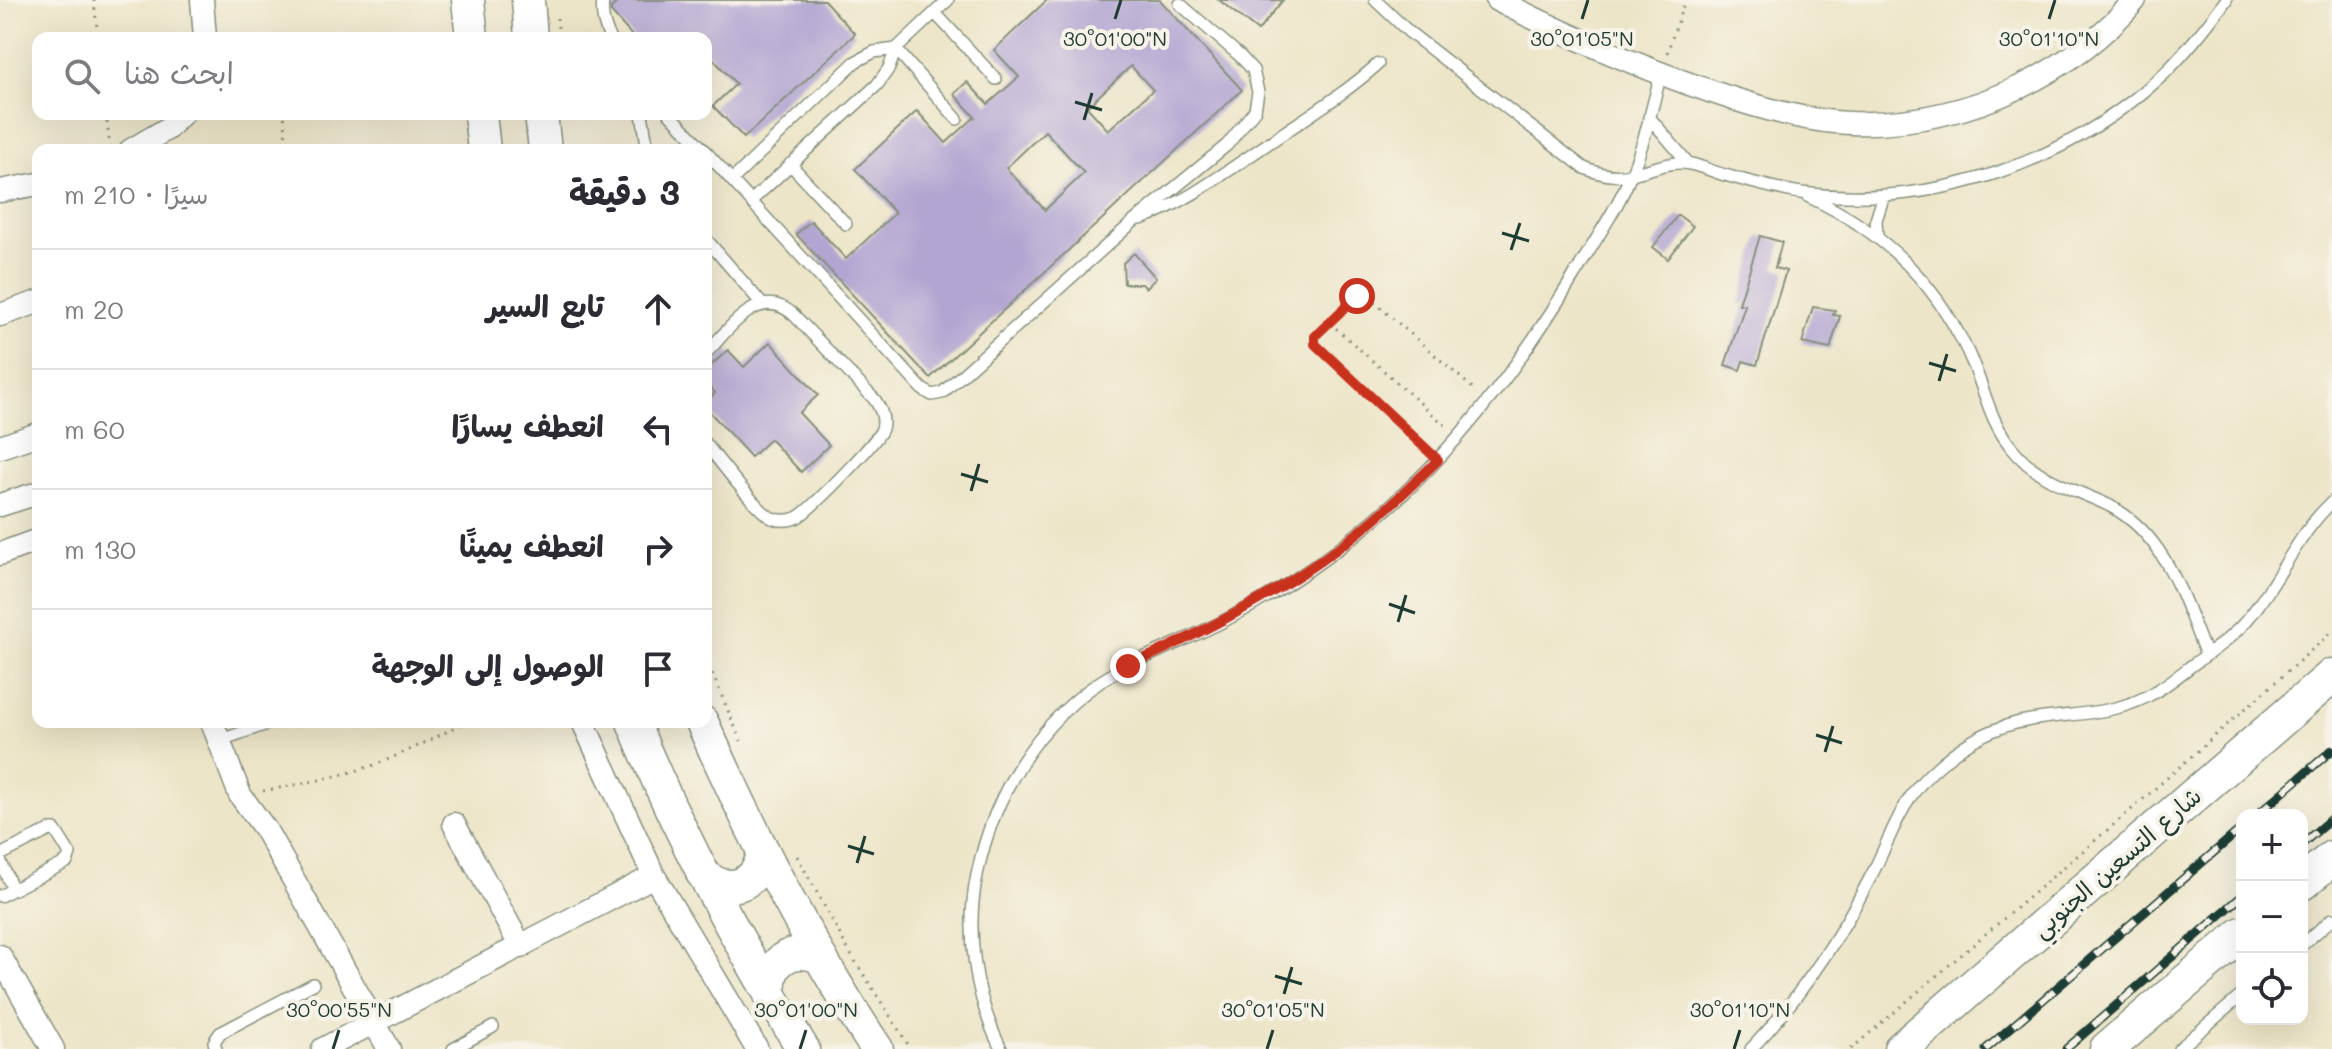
<!DOCTYPE html>
<html lang="ar">
<head>
<meta charset="utf-8">
<style>
  body { margin:0; font-family:Mali,"Playpen Sans Arabic",sans-serif; background:#f7f7f7; color:#2b2b33; direction:rtl }
  .controls { position:absolute; right:24px; bottom:24px; display:grid; overflow:hidden; border-radius:16px; box-shadow:0 8px 32px #0002 }
  .controls button { width:72px; height:72px; display:grid; place-items:center; padding:0; border:0; border-bottom:2px solid #e1e1e2; background:#fff; color:#2b2b33; font:40px sans-serif }
  .stop { position:absolute; width:24px; height:24px; margin:-18px; border:6px solid #c8321e; border-radius:50%; background:#fff }
  .stop.end { background:#c8321e; border-color:#fff; box-shadow:0 2px 8px #0008 }
  .list { margin:0; padding:0; list-style:none }
  h2 { display:flex; justify-content:space-between; align-items:center; height:104px; margin:0; padding:0 32px; font-size:34px }
  h2 small { font-size:26px; font-weight:400; color:#7c7c81 }
  .list li { display:grid; grid-template-columns:52px 1fr auto; gap:24px; align-items:center; box-sizing:border-box; height:120px; padding:0 32px; border-top:2px solid #e1e1e2 }
  .list b { display:block; font-size:30px; white-space:nowrap }
  .list em { font-size:26px; font-style:normal; color:#7c7c81 }
  .icon { flex:none; width:44px; height:44px; fill:none; stroke:currentColor; stroke-width:2; stroke-linecap:round; stroke-linejoin:round }
  .map { position:relative; flex:none; width:2332px; height:1049px; overflow:hidden; direction:ltr }
  .search { position:absolute; background:#fff; box-shadow:0 8px 32px #0002; left:32px; top:32px; width:680px; height:88px; display:flex; align-items:center; gap:20px; box-sizing:border-box; padding:0 28px; border-radius:16px; color:#7c7c81; font-size:30px }
  .panel { position:absolute; background:#fff; box-shadow:0 8px 32px #0002; left:32px; top:144px; width:680px; height:584px; border-radius:16px; direction:rtl }
  .map>svg:first-child { display:block }
</style>
</head>
<body>
<div class="map">
<svg width="2332" height="1049" viewBox="0 0 2332 1049">
  <rect width="100%" height="100%" fill="#f7f3e8"/>
  <filter id="ink" filterUnits="userSpaceOnUse"><feTurbulence type="fractalNoise" baseFrequency=".0125" numOctaves="2"/><feDisplacementMap in="SourceGraphic" scale="16" xChannelSelector="R" yChannelSelector="G"/><feConvolveMatrix kernelMatrix="1 2 1 2 8 2 1 2 1" color-interpolation-filters="sRGB"/></filter>
  <filter id="wash" filterUnits="userSpaceOnUse"><feTurbulence type="fractalNoise" baseFrequency=".006" numOctaves="4" result="noise"/><feDisplacementMap in="SourceGraphic" scale="32" xChannelSelector="R" yChannelSelector="G"/><feGaussianBlur stdDeviation="1.8" result="paint"/><feColorMatrix in="noise" values="0 0 0 0 0 0 0 0 0 0 0 0 0 0 0 0 0 1.4 0 .05"/><feComposite in="paint" operator="in"/></filter>
  <g filter="url(#wash)">
    <rect width="100%" height="100%" fill="#ede5c8"/>
    <g id="blocks">
      <path fill="#b2a5d2" fill-rule="evenodd" d="M620 0H824L855 34 744 138 713 106 736 84 706 51V38H634L611 12V8Z
        M1047 0H1160L1242 90 930 378 796 234 811 221 846 259 895 213 855 169 917 111 946 143 975 117 954 94 967 82 988 104 1019 77 994 50ZM1131 66 1153 90 1108 130 1087 107ZM1045 131 1084 173 1045 210 1006 168Z
        M1219 0H1283L1258 31Z
        M1678 215 1693 226 1668 259 1653 247Z
        M1760 236 1782 242 1775 268 1786 271 1757 365 1743 361 1740 370 1725 365 1745 305 1739 304Z
        M1134 253 1156 278 1146 288 1142 284H1124L1123 263Z
        M1813 307 1835 310 1833 315 1840 316 1830 349 1802 343Z
        M770 342 818 395 799 413 829 445 801 472 770 439 751 457 706 408V402L715 393 706 383V370L728 350 744 367Z"/>
    </g>
  </g>
  <g filter="url(#ink)">
    <use href="#blocks" fill-opacity="0" stroke="#86917e" stroke-width="2"/>
    <g fill="none" stroke-linecap="round" stroke-linejoin="round">
      <g stroke="#86917e" stroke-width="14">
        <path id="lane" d="M603 0C601 15 604 25 610 38
          M1375 0 1409 32 1584 168C1599 174 1615 178 1631 174 1651 170 1669 160 1690 164 1702 166 1713 172 1725 175 1750 182 1775 189 1801 193 1932 209 2067 164 2164 74 2187 51 2207 26 2226 0
          M935 13 996 79
          M896 49 957 119
          M642 114 648 150
          M670 114 704 150
          M1649 117 1689 164
          M706 152 922 389 932 395 942 393 1133 222 1227 145 1255 110 1258 92 1253 70 1240 56 1180 4
          M790 164 846 224
          M732 180 855 62 874 52 896 49
          M1809 197C1887 233 1941 287 1974 366 1986 395 1991 423 2012 448 2039 482 2073 488 2110 506 2167 536 2183 599 2206 655
          M751 201 877 85 889 68 896 49 948 0
          M1141 219C1187 202 1223 174 1263 147 1302 120 1342 96 1378 64
          M1877 236 1876 220 1884 195
          M706 239 762 304
          M706 353C729 330 759 283 794 315L875 400C881 409 885 419 882 429 878 441 808 513 796 518 788 521 780 521 772 518 758 512 718 459 706 444
          M218 741 273 722
          M0 855 50 830H55L70 854 67 862 0 896
          M0 860 13 890
          M2302 945 2332 919
          M216 1049 214 1042 220 1033 313 984
          M453 1049 493 1027
          M1001 1049C975 997 965 932 977 875 995 786 1047 706 1129 665 1160 650 1192 637 1222 622 1282 591 1340 551 1390 506 1468 436 1526 355 1580 266 1597 237 1617 209 1630 177 1644 145 1652 108 1661 73
          M1751 1049C1799 999 1837 942 1869 880 1889 843 1900 800 1933 771 1956 749 1984 731 2016 723 2060 712 2105 718 2146 697 2162 689 2177 677 2191 666 2212 651 2235 636 2251 615 2280 579 2298 534 2332 502
          M2179 1049 2242 995"/>
      </g>
      <g stroke="#86917e" stroke-width="25">
        <path id="street" d="M202 0 205 38
          M1497 0C1574 39 1654 74 1737 100 1773 111 1812 122 1850 123 1908 125 1967 112 2020 87 2063 66 2104 36 2135 0
          M131 150 167 129 182 114
          M0 191 38 184
          M0 315 38 302
          M0 447 38 434
          M0 505 38 493
          M0 554 38 540
          M212 722 240 795 265 829 389 1049
          M583 722 654 876 757 1049
          M454 824 521 947
          M0 956 53 1049
          M323 1049 654 876"/>
      </g>
      <g stroke="#86917e" stroke-width="35">
        <path id="secondary" d="M468 0 472 38
          M528 0 531 38
          M480 114 484 150
          M541 114 545 150
          M633 722C679 836 739 944 803 1049
          M702 722C752 834 808 946 877 1049
          M702 873C727 897 758 886 763 852
          M770 995C766 962 791 944 821 958"/>
      </g>
      <g stroke="#86917e" stroke-width="37">
        <path id="primary" d="M2302 883 2332 858
          M1901 1049 2332 676
          M2107 1049 2242 934"/>
      </g>
      <path stroke="#86917e" stroke-width="3" stroke-dasharray="2 6" stroke-linecap="butt" d="M94 0 98 38
        M557 18 559 38
        M1667 53 1685 0
        M106 114 110 146
        M280 150 286 132 284 114
        M1330 323 1447 427
        M1427 449 1315 344V336L1357 296 1365 294 1476 391
        M706 659 741 741
        M263 791C301 784 338 777 374 765 405 753 435 738 465 722
        M797 856 850 953 911 1049
        M1851 1049 2132 809 2332 632"/>
      <use href="#lane" stroke="#fff" stroke-width="11"/>
      <use href="#street" stroke="#fff" stroke-width="22"/>
      <use href="#secondary" stroke="#fff" stroke-width="32"/>
      <use href="#primary" stroke="#fff" stroke-width="34"/>
      <g stroke="#1f3d34" stroke-width="9">
        <path id="rail" d="M2257 815 2332 750
          M2302 844 2332 818
          M1986 1049 2242 828
          M2066 1049 2242 896"/>
      </g>
      <use href="#rail" stroke="#f7f3e8" stroke-width="6" stroke-dasharray="18" stroke-linecap="butt"/>
    </g>
  </g>
  <g fill="none" stroke-linecap="round" stroke-linejoin="round" filter="url(#ink)">
    <path stroke="#c8321e" stroke-width="10" d="M1128 666C1201 633 1272 597 1337 549 1373 523 1406 491 1438 460L1315 344V336L1357 296"/>
  </g>
  <path fill="none" stroke="#1f3d34" stroke-width="3" d="M1115 19 1121 0M1582 19 1588 0M2049 19 2055 0M1075 102 1102 110M1084 120 1092 93M1502 233 1529 241M1511 250 1520 223M1929 363 1956 371M1939 381 1947 354M961 474 988 482M971 491 979 464M1389 604 1415 613M1398 622 1406 595M1816 735 1842 743M1825 752 1833 726M848 846 874 854M857 863 865 836M1275 976 1302 984M1284 994 1292 967M333 1049 339 1030M800 1049 806 1030M1267 1049 1273 1030M1734 1049 1740 1030"/>
  <g text-anchor="middle" stroke-width="8" stroke-linejoin="round" paint-order="stroke">
    <g font-size="24" fill="#1f3d34" stroke="#f7f3e8">
      <text transform="translate(2117 863) rotate(-41)" y="8">شارع التسعين الجنوبي</text>
    </g>
  </g>
  <g font-size="20" text-anchor="middle" fill="#1f3d34" stroke="#f7f3e8" stroke-width="8" stroke-linejoin="round" paint-order="stroke">
    <text x="1115" y="46">30°01'00"N</text>
    <text x="1582" y="46">30°01'05"N</text>
    <text x="2049" y="46">30°01'10"N</text>
    <text x="339" y="1017">30°00'55"N</text>
    <text x="806" y="1017">30°01'00"N</text>
    <text x="1273" y="1017">30°01'05"N</text>
    <text x="1740" y="1017">30°01'10"N</text>
  </g>
</svg>
<div class="controls">
<button>+</button>
<button>−</button>
<button><svg class="icon" aria-label="locate" viewBox="0 0 24 24"><circle cx="12" cy="12" r="6"/><path d="M12 2v4M12 18v4M2 12h4M18 12h4"/></svg></button>
</div>
<div class="stop" style="left:1357px;top:296px"></div>
<div class="stop end" style="left:1128px;top:666px"></div>
<div class="search"><svg class="icon" aria-label="search" viewBox="0 0 24 24"><circle cx="10" cy="10" r="6"/><path d="M15 15l6 6"/></svg>ابحث هنا</div>
<section class="panel">
<h2>3 دقيقة<small>سيرًا · 210 m</small></h2>
<ul class="list">
<li><svg class="icon" aria-label="ahead" viewBox="0 0 24 24"><path d="M12 20V5M6 11l6-6 6 6"/></svg><div><b>تابع السير</b></div><em>20 m</em></li>
<li><svg class="icon" aria-label="left" viewBox="0 0 24 24"><path d="M17 20v-9H6M10 6l-5 5 5 5"/></svg><div><b>انعطف يسارًا</b></div><em>60 m</em></li>
<li><svg class="icon" aria-label="right" viewBox="0 0 24 24"><path d="M7 20v-9h11M14 6l5 5-5 5"/></svg><div><b>انعطف يمينًا</b></div><em>130 m</em></li>
<li><svg class="icon" aria-label="arrive" viewBox="0 0 24 24"><path d="M6 21V4h12l-3 4 3 4H6"/></svg><div><b>الوصول إلى الوجهة</b></div></li>
</ul>
</section>
</div>
</body>
</html>
